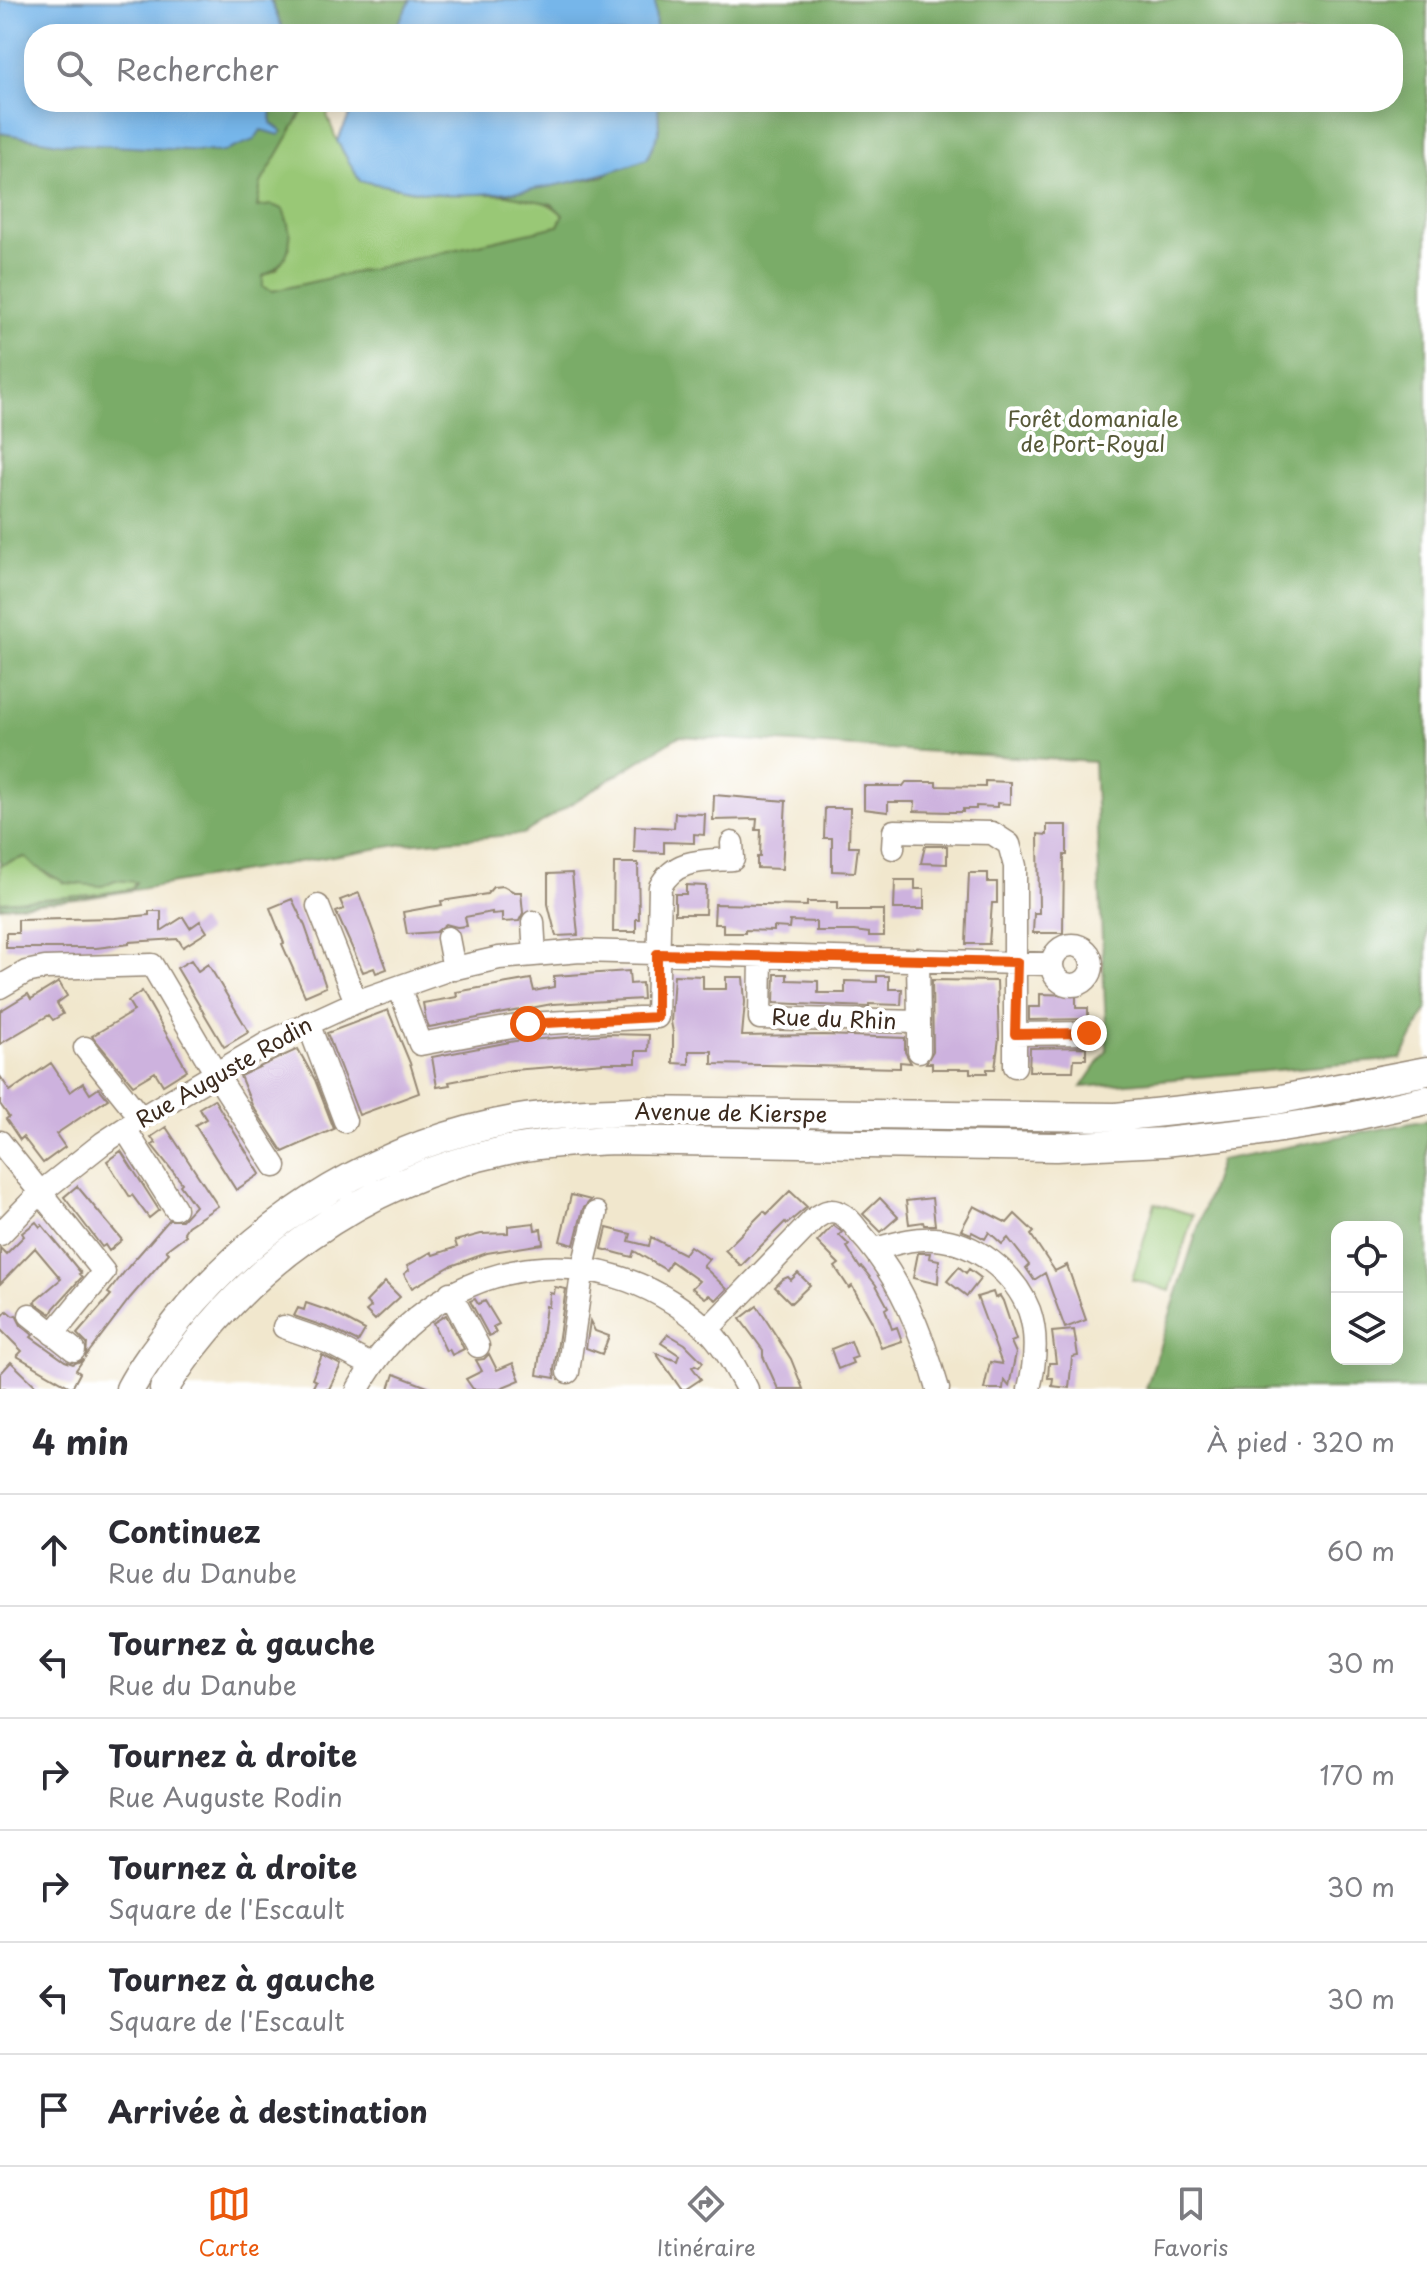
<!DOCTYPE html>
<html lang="fr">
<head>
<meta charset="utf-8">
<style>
  body { margin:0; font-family:"Playpen Sans",sans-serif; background:#f7f7f7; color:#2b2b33 }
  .controls { position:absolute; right:24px; bottom:24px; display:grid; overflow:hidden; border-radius:16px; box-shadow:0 4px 20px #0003 }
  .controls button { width:72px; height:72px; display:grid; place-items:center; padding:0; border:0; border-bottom:2px solid #e1e1e2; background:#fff; color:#2b2b33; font:40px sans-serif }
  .stop { position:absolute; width:24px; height:24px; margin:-18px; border:6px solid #ea580c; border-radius:50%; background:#fff }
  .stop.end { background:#ea580c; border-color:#fff; box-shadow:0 2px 8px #0008 }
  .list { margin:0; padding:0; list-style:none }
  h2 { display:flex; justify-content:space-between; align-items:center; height:104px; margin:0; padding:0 32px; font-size:34px }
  h2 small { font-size:26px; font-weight:400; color:#7c7c81 }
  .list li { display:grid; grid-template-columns:52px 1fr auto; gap:24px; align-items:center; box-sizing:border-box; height:112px; padding:0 32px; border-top:2px solid #e1e1e2 }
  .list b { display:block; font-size:30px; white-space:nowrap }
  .list p { margin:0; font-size:26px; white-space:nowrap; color:#7c7c81 }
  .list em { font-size:26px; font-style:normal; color:#7c7c81 }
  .icon { flex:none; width:44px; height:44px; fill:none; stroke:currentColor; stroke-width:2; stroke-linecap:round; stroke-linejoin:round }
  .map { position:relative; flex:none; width:1427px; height:1389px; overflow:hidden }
  .search { position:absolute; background:#fff; box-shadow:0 4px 20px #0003; left:24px; right:24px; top:24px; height:88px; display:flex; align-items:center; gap:20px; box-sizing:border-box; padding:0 28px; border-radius:32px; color:#7c7c81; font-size:30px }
  .sheet { height:776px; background:#fff }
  nav { display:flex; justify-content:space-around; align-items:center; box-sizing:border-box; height:112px; border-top:2px solid #e1e1e2; background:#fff; font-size:22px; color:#7c7c81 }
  nav a { display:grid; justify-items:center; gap:4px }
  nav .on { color:#ea580c }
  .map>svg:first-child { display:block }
</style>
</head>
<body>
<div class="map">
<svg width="1427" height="1389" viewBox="0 0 1427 1389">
  <rect width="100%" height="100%" fill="#fff"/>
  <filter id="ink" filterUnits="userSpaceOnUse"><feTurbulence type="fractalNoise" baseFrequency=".0125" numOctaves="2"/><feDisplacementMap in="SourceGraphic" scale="16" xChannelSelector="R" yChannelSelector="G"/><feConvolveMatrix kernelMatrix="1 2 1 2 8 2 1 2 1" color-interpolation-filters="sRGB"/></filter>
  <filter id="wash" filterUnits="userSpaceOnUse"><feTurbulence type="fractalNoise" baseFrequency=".006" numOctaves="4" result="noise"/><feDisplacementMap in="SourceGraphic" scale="32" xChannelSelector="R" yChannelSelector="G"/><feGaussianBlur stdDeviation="1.8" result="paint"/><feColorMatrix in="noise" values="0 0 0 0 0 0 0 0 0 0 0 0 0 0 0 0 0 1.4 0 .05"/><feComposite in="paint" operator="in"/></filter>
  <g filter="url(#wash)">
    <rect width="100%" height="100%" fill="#f1e7cd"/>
    <path fill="#99c876" stroke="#6a794a" stroke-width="2" d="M308 102H336L327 115 337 141 360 181C386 185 413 192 439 194 477 196 535 186 563 215L558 226 273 291 263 287V276L277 269 290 247 257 207 261 183Z
      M25 857 51 877 102 886 115 880 136 881 132 889 92 895 0 903V865Z
      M1155 1203 1193 1215 1170 1291 1132 1279Z"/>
    <path fill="#7aac67" stroke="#5a6b42" stroke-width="2" fill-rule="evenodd" d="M271 0H411L392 34H279L282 27Z
      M655 0H1427V1009L1401 1059 1082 1087 1107 1050 1094 762 679 736 523 834 404 844 86 898 0 907 1 902 92 895 132 889 136 882 115 880 102 886 65 883 34 866 25 857 0 865V133L59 143 223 152 261 130 282 131 271 123 272 102H308L261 183 257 207 272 205 283 209C295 238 293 261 263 276V287L273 291 558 226 563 215 552 204 502 194 604 176 659 133 658 102H1393V34H656Z
      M1427 1120V1389H1146L1220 1160ZM1397 1227V1359H1337V1227Z"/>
    <path fill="#76b6ea" stroke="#587084" stroke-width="2" d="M0 0H270L282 27 279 34H34V102H272L271 123 282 131 280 135 261 130 254 140 223 152 59 143 0 133Z
      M411 0H655L656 34H392Z
      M356 102H658L659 133 647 159C582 184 510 197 440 194 413 192 386 185 360 181L337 141Z"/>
    <g id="blocks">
      <path fill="#cdb2de" d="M985 781 1010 782V804L997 803V807L976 806V809H963V812H952L914 811 915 802H888V812L864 809V786H903L906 782H936V786L985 787Z
        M714 795 786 801 782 869 757 868V857H760L761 830H756L757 819 713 820Z
        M825 808H850L849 847H858L855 872 832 871V838H824Z
        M675 813 705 814 704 835 694 834V843L664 842V853L634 852 635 826 674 828Z
        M1047 825H1067V855H1064L1063 933H1033L1034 913H1039L1038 834 1047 835Z
        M925 846H947V864L921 863Z
        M614 863H638L639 919H636V932H613Z
        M572 873 578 935 556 936 548 904V874Z
        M969 873H988V882H997V903H992L989 944H966Z
        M895 880H915V889H924V909H894Z
        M686 885 706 886 705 914H675V894H686Z
        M503 886 514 892H521L523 913 519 921 502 922V913L492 914V912L465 917 467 926 457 927 446 924 436 932 407 934 403 912 442 905 441 901 487 894 493 887Z
        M359 893 387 969 376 973 374 968 363 972 336 912 344 909 340 900Z
        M292 899 305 926 326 987 305 996 282 944 284 943 270 908Z
        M807 902H837V910H884V936H869V933L854 931H816V922L790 921 789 928 774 927V931L745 930V933H723V924H714L715 904 807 906Z
        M149 911H161V931L183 917 190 928 200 921 207 932 183 947 178 939 129 942V944L96 948H6V933H18V920L115 918 149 915Z
        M191 960 198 971 208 964 249 1032 224 1047 177 968Z
        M629 971 630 984 642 983 643 999 552 1004 429 1027 426 1020 423 1003 457 997 456 992 531 979 534 991 554 987V976Z
        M775 974H787V980L818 981V993H845V981L877 982V976H889V989H902L901 1005 869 1004V1007L774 1003Z
        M674 975 703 976V989H726V977H743L745 1002 742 1036 824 1035 905 1038V1052L911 1063 900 1062V1068L712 1064V1051H689V1064L673 1063V1032L671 1022Z
        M932 980 997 981 999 1038 995 1069H987V1073H970V1069H932V1063H926L933 1051Z
        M59 982 67 996 57 1003 63 1014 53 1020 49 1015 0 1044V1011L28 994 31 999Z
        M142 991 187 1070 163 1085 155 1072 133 1085 92 1036 134 1011 128 1001Z
        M1040 994 1076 995V1008H1088V1019L1029 1020V1007H1040Z
        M388 1010 410 1063 419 1093 359 1115 327 1033Z
        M607 1034 649 1035 648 1051H636V1063H605L512 1070 449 1082 450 1085 437 1087 432 1057 515 1041Z
        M1086 1047V1059H1074L1073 1071H1029L1030 1048Z
        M298 1049 315 1080 334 1129 283 1152 252 1105 240 1076Z
        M51 1063 70 1092 83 1083 90 1094 99 1088 108 1099 56 1134 65 1147 43 1163 23 1137 20 1140 6 1119 9 1117 0 1104V1076L10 1091Z
        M214 1099 260 1174 236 1190 195 1125 206 1119 199 1108Z
        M166 1127 218 1206 188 1226 184 1232 186 1235 166 1250 169 1253 130 1298 86 1356 87 1344 77 1334 111 1295 108 1293 129 1266 169 1220H182L195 1206 180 1185 182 1183 152 1145 156 1143 151 1137Z
        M121 1151 159 1210 149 1218 132 1195 130 1197 107 1161Z
        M77 1186 122 1240 109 1251 105 1245 102 1247 64 1197Z
        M790 1191 807 1207 787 1224 785 1222 741 1266 725 1250 764 1211 767 1214Z
        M571 1195 591 1200 583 1209 574 1245 560 1241Z
        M880 1198 898 1217 881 1232 863 1214Z
        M932 1198 935 1225H924L923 1222 909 1224 906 1201Z
        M974 1206 1007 1223 1015 1214 1034 1232 1031 1235 1055 1271 1067 1265 1086 1320 1065 1328 1045 1273 1034 1280 1026 1268 1029 1265 1008 1238 1002 1244 989 1232 985 1239 972 1232 971 1234 961 1230Z
        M36 1222 40 1227 42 1225 81 1273 79 1274 82 1277 54 1308 51 1314 34 1302 61 1279 35 1248 0 1284V1248L6 1254 24 1236 22 1233Z
        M534 1223 535 1230 541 1229 543 1244 487 1253 451 1266 412 1288 404 1274 409 1270 407 1266 431 1252 433 1255 457 1247 455 1241 481 1234 508 1233V1226Z
        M833 1225 842 1232 839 1235 849 1245 847 1247 860 1268 862 1267 876 1285 888 1307 885 1309 892 1329 897 1327 902 1341 881 1348 871 1320 852 1286 849 1288 835 1267 839 1264 817 1242Z
        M607 1228 631 1234 629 1241 649 1246 651 1237 684 1254 690 1246 709 1259 703 1266 727 1289 716 1300 709 1295 705 1298 692 1288 699 1281 671 1261 666 1270 634 1251 632 1257 602 1249Z
        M918 1253H930L929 1258 939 1260 938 1284 913 1278Z
        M959 1267 966 1273 969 1269 981 1278 967 1296 947 1281Z
        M798 1273 810 1285 791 1303 775 1287 783 1279 788 1277 791 1280Z
        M385 1282 400 1297 375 1320 366 1311 371 1307 366 1302Z
        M555 1287 566 1289 554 1370 555 1378 537 1375 546 1306 549 1307 550 1293 554 1294Z
        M993 1292 995 1298 1000 1296 1003 1301 1016 1340 1011 1342 1016 1353 1009 1386 1004 1380 1003 1389H984L990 1362 1002 1364 977 1297Z
        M475 1299 478 1304 485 1301 499 1324 493 1327 496 1333 489 1336 470 1301Z
        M306 1303 332 1312 365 1330 358 1342 332 1329 294 1316 298 1308 304 1310Z
        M757 1306 791 1359 803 1389H778L763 1356V1350L740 1319Z
        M7 1311 13 1316 16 1315 21 1325 33 1335 31 1337 65 1361 73 1364 83 1360 76 1370 80 1373 72 1388 17 1356 22 1351 0 1329V1319Z
        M446 1315 464 1349 452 1355 449 1349 446 1351 433 1323Z
        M590 1321 595 1331 609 1336 602 1354 586 1348Z
        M1074 1330 1078 1356 1072 1357 1069 1388 1052 1386 1053 1378H1048L1049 1363H1056L1052 1332Z
        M668 1334 685 1344 703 1362 699 1367 695 1365 692 1367 701 1379 686 1389H681L656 1353 677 1361 679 1355 661 1343Z
        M851 1341 857 1357 851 1359 853 1363 838 1369 831 1349Z
        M489 1354 497 1370 513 1363 520 1380 498 1389H473L466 1379 482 1371 476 1360 484 1359Z
        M322 1355 341 1365 329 1389H312L316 1381 312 1379Z
        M11 1362 39 1389H0V1374Z
        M394 1374 430 1388V1389H389Z"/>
    </g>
  </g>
  <g filter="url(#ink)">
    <use href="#blocks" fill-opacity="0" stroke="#968876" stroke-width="2"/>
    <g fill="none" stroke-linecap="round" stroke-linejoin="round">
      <g stroke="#968876" stroke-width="25">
        <path id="minor" d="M893 848 894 831 992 833 1009 844 1015 866V1066
          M318 906 356 1002
          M533 922 535 955
          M448 938 454 969
          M1052 965a20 20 0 1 1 40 0a20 20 0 1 1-40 0Z
          M761 957 760 1018 919 1022 918 959
          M0 987 26 972 45 968 152 965 216 1074 275 1166
          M399 987 420 1044 528 1024 657 1017 660 887C675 858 704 861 733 859L732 843
          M919 1022V1051
          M308 1023 345 1121
          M1015 1034 1089 1033
          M85 1048 141 1118
          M125 1129 175 1208
          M0 1142 104 1272 53 1334
          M0 1234 41 1192 103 1143 141 1118 271 1041 356 1002 447 970 499 958 580 951 1052 964
          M875 1249C894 1244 915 1237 935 1239 975 1242 1014 1272 1029 1310 1038 1335 1035 1364 1029 1389
          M450 1293 478 1346
          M30 1315 74 1350
          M284 1327 327 1342 371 1365
          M708 1329 814 1219C822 1214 828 1209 837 1212 847 1215 854 1225 860 1233 900 1277 922 1333 938 1389
          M568 1372 583 1267 596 1213
          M358 1389C430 1258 594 1226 706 1328 723 1343 736 1369 747 1389"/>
      </g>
      <g stroke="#968876" stroke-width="31">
        <path id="major" d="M130 1389C143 1364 162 1341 179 1319 264 1215 385 1142 519 1119 557 1113 596 1113 634 1111L1116 1117 1276 1100 1427 1071
          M164 1389C241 1268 362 1181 503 1151 539 1143 576 1142 612 1140L1056 1147 1164 1142 1255 1132 1345 1118 1427 1100"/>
      </g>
      <use href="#minor" stroke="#fff" stroke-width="22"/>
      <use href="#major" stroke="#fff" stroke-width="28"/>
    </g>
  </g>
  <g fill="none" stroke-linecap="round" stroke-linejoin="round" filter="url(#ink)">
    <path stroke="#ea580c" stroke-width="10" d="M528 1024 657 1017V954L1017 962 1015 1034 1089 1033"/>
  </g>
  <g text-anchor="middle" stroke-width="8" stroke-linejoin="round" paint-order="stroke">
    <g font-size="22" fill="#575938" stroke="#fff">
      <text x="1093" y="427">Forêt domaniale<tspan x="1093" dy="25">de Port-Royal</tspan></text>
    </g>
    <g font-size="22" fill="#3b2a1e" stroke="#fff">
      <text transform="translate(834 1019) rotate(2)" y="8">Rue du Rhin</text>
      <text transform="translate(224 1072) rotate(-30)" y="8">Rue Auguste Rodin</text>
      <text transform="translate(731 1113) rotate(1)" y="8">Avenue de Kierspe</text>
    </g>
  </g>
</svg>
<div class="controls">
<button><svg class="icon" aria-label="locate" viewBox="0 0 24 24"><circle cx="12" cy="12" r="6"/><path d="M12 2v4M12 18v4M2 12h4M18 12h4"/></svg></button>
<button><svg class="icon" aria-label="layers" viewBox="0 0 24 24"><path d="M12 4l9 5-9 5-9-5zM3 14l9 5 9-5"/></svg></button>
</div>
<div class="stop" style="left:528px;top:1024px"></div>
<div class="stop end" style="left:1089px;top:1033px"></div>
<div class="search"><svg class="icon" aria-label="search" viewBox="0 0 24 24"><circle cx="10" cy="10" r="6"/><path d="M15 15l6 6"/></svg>Rechercher</div>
</div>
<section class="sheet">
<h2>4 min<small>À pied · 320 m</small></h2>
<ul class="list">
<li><svg class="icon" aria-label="ahead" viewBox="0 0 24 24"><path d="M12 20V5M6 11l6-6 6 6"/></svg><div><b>Continuez</b><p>Rue du Danube</p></div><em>60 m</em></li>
<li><svg class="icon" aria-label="left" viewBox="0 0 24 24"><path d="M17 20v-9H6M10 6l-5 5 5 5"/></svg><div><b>Tournez à gauche</b><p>Rue du Danube</p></div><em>30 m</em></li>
<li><svg class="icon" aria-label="right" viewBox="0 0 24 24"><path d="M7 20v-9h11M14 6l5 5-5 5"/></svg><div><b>Tournez à droite</b><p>Rue Auguste Rodin</p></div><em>170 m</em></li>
<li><svg class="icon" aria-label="right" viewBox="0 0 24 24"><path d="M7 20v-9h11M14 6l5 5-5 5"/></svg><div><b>Tournez à droite</b><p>Square de l'Escault</p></div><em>30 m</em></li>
<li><svg class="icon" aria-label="left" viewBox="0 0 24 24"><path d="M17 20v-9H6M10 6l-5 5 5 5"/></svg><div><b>Tournez à gauche</b><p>Square de l'Escault</p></div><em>30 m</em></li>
<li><svg class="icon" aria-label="arrive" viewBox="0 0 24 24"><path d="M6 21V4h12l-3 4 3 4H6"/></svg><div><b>Arrivée à destination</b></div></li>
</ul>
</section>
<nav>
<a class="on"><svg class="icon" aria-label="map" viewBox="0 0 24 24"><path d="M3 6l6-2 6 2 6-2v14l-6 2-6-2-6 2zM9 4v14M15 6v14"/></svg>Carte</a>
<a><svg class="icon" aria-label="directions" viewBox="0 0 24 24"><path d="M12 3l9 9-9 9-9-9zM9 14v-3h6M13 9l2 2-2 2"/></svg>Itinéraire</a>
<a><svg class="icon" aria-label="saved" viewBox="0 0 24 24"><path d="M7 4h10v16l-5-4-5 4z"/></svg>Favoris</a>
</nav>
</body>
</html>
